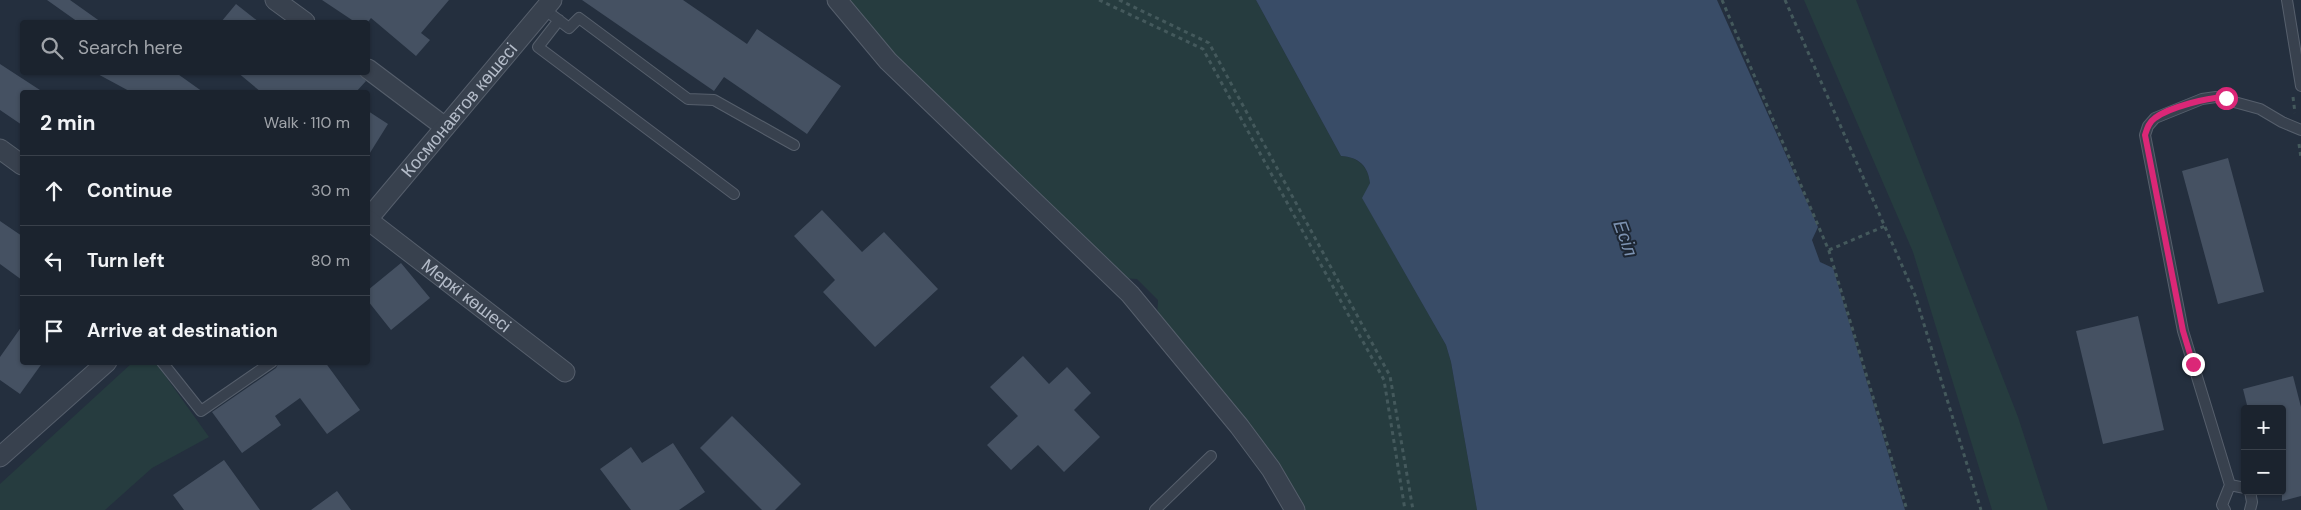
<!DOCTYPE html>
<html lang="en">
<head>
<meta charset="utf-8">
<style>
  body { margin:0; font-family:"DM Sans",sans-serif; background:#242b36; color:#f1f3f6 }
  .controls { position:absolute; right:15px; bottom:15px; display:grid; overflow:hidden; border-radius:5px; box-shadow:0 1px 4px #0004 }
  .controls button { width:45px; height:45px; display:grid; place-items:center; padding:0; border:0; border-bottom:1px solid #39404a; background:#1b232e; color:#f1f3f6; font:25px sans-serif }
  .stop { position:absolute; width:15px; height:15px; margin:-11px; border:4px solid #db2777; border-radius:50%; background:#fff }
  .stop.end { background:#db2777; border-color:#fff; box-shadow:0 1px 5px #0008 }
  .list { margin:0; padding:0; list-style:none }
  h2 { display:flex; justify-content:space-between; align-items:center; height:65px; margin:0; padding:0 20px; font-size:21px }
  h2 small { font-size:16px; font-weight:400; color:#a0a4aa }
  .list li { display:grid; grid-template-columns:32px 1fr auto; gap:15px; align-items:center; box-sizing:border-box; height:70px; padding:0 20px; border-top:1px solid #39404a }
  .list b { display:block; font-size:19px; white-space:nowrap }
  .list em { font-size:16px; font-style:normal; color:#a0a4aa }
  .icon { flex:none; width:28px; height:28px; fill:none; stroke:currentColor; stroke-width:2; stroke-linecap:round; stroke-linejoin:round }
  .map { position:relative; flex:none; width:2301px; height:510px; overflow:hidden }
  .search { position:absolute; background:#1b232e; box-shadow:0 1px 4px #0004; left:20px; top:20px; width:350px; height:55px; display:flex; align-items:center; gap:12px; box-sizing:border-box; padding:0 18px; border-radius:5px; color:#a0a4aa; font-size:19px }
  .panel { position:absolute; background:#1b232e; box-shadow:0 1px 4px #0004; left:20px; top:90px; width:350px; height:275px; border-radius:5px }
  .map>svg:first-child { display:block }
</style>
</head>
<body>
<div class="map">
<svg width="2301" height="510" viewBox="0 0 2301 510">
  <rect width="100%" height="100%" fill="#242f3e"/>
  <path fill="#263c3f" d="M848 0H1256L1341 156C1358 157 1368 166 1370 183L1363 199 1446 345 1451 362 1477 510H1302L1157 317 1158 300 1137 279 1121 278 905 68Z
    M1804 0H1856L2018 417 2048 510H1992L1913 252Z
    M132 363H156L209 437 152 468 105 510H0V484Z"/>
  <path fill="#394c67" d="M1256 0H1717L1818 227 1812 240 1820 262 1833 268 1905 510H1477L1451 362 1446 345 1362 198 1370 183C1368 166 1359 157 1341 156Z"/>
  <path fill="#455162" d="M47 0H70L101 22H78Z
    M322 0H449L421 33 430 40 416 56 371 18 368 22H355Z
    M582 0H683L747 44 757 29 841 86 807 134 724 77 714 91Z
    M236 4 259 22H221Z
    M0 64 43 92H22V125L0 110Z
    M94 72H175L203 92H131Z
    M237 72H357L366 81 356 92H261Z
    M368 111 388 124 368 156Z
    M2228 158 2264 292 2218 304 2182 171Z
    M822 210 862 252 884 232 938 289 875 347 823 292 835 280 794 236Z
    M0 221 22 236V280L0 264Z
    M401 263 430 298 391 330 368 301V290Z
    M2138 316 2164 430 2103 444 2076 331Z
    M22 326V362H43L20 394 0 380V357Z
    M1023 356 1049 384 1067 367 1091 393 1074 410 1100 437 1064 472 1038 445 1011 470 987 445 1018 416 990 387Z
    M279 362H325L360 410 327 434 300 398 275 416 281 425 242 453 212 412 276 368Z
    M2293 376 2301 407V496L2282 501V409H2248L2243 389Z
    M732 416 801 484 775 510H762L700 448Z
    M673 443 705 492 679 510H631L600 469 631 447 642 463Z
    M224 460 260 510H184L173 495Z
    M337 491 351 510H311Z"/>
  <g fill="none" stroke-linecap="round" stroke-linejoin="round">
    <g stroke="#565f6c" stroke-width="12">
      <path id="lane" d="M2287 0 2301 86
        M544 9 569 28 579 18 688 99 714 100 794 145
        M559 20 538 47 734 194
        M162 362 201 411 272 362
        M2230 485 2245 488
        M2250 491 2252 502 2250 510
        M1155 510 1211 456
        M2225 510 2222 505 2230 485 2183 331 2145 135 2148 126 2155 118 2202 99 2216 97 2260 109 2282 122 2301 130"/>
    </g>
    <g stroke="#565f6c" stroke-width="21">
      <g id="street">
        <path d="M275 0 305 22"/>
        <path d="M837 0 888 61 1130 294 1239 426 1271 469 1295 510"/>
        <path d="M368 69 445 127"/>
        <path d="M0 149 22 165"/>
        <path id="s1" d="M368 219 552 0"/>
        <path id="s2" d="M368 220 565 372"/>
        <path d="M0 457 107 362"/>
      </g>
    </g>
    <path stroke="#44595c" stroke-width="3" stroke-dasharray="4 4" stroke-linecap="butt" d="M1099 0 1203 49 1384 380 1405 510
      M1119 0 1209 43 1390 376 1413 510
      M1722 0 1829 251 1907 510
      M1785 0 1915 295 1981 510
      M2293 97 2295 113
      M2299 144 2301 158
      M1829 250 1885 226"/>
    <use href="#lane" stroke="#38414e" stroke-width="10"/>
    <use href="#street" stroke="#38414e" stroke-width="19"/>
  </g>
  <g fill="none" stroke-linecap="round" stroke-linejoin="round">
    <path stroke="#db2777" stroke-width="6" d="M2193 364 2183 331 2145 135C2147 128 2149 122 2155 118 2168 108 2210 96 2226 98"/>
  </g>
  <g text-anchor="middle" stroke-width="4" stroke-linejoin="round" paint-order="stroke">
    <g font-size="18" fill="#b4bcc9" stroke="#1d2633">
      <text dy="6" stroke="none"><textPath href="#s1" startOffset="142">Космонавтов көшесі</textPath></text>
      <text dy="6" stroke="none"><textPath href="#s2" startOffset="124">Меркі көшесі</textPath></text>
    </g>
    <g font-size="19" font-style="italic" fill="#7c92b1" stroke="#1d2633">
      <text transform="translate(1626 238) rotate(70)" y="7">Есіл</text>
    </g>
  </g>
</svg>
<div class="controls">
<button>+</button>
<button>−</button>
</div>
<div class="stop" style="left:2226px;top:98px"></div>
<div class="stop end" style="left:2193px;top:364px"></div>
<div class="search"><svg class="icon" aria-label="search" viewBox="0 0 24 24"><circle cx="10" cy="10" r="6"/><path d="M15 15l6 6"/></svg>Search here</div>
<section class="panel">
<h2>2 min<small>Walk · 110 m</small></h2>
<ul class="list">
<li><svg class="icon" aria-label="ahead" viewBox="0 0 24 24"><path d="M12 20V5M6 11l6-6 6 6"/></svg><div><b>Continue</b></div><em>30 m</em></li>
<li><svg class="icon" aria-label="left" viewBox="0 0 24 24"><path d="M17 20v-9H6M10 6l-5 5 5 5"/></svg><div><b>Turn left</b></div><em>80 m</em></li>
<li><svg class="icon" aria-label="arrive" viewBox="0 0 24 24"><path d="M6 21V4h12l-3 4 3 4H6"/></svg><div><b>Arrive at destination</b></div></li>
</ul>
</section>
</div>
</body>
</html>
